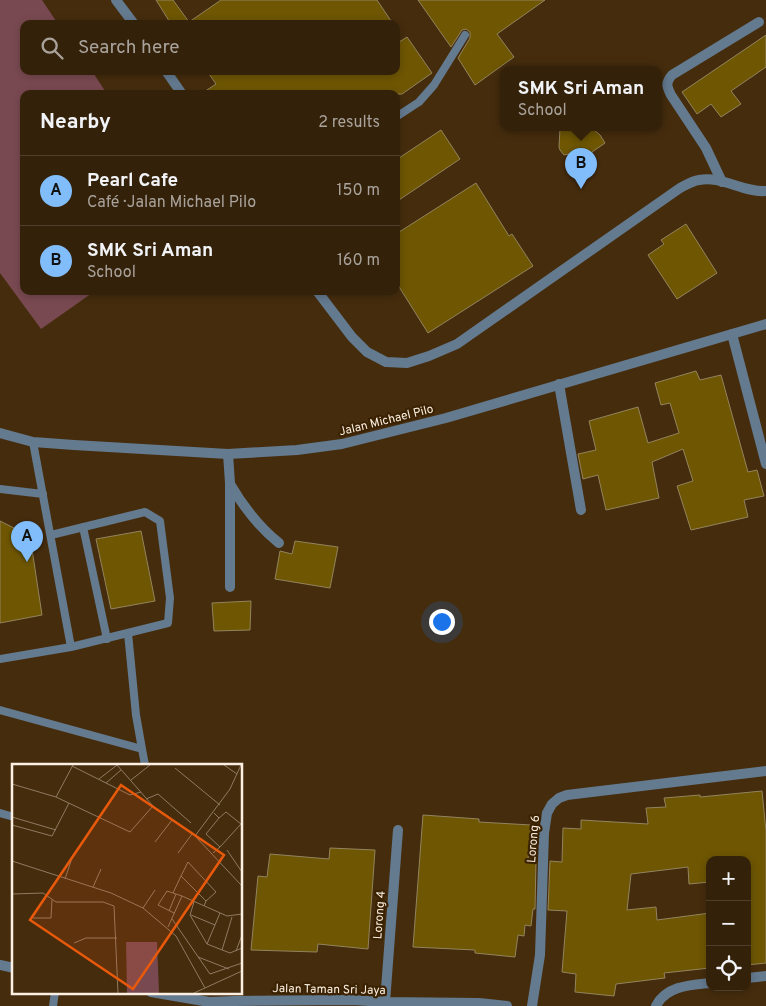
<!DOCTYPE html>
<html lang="en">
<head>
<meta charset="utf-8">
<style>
  body { margin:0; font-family:Overpass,sans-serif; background:#3c2913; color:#f1f3f6 }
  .controls { position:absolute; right:15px; bottom:15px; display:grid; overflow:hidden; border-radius:10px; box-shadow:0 2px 8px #0003 }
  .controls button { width:45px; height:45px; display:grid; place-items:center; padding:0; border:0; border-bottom:1px solid #4e3e2b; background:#34210a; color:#f1f3f6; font:25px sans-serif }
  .you { position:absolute; left:441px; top:621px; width:18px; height:18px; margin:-12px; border:4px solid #fff; border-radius:50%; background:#1a73e8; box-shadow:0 0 0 8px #1a73e833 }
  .badge { display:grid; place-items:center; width:32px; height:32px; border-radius:50%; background:#80bdfa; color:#111; font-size:16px; font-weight:700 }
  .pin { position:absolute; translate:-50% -41px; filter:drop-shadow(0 1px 2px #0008) }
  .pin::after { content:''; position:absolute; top:26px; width:18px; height:15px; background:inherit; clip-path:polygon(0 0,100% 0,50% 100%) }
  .popup { position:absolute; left:500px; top:66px; width:162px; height:65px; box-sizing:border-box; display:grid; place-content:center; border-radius:10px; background:#34210a; filter:drop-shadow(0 1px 4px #0005); font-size:16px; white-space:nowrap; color:#a9a39c }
  .popup b { font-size:19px; color:#f1f3f6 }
  .popup::after { content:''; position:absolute; left:50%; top:100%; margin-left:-10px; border:10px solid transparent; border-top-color:#34210a }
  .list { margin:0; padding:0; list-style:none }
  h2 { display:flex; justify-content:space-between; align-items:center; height:65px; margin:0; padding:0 20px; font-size:21px }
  h2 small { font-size:16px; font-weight:400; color:#a9a39c }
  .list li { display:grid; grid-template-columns:32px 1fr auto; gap:15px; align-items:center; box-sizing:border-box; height:70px; padding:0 20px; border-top:1px solid #4e3e2b }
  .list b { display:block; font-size:19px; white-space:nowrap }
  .list p { margin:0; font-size:16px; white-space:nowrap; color:#a9a39c }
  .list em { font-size:16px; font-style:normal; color:#a9a39c }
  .icon { flex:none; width:28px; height:28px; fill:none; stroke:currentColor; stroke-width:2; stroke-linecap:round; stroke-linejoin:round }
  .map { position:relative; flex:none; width:766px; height:1006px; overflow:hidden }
  .search { position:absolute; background:#34210a; box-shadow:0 2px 8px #0003; left:20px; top:20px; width:380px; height:55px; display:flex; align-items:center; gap:12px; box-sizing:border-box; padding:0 18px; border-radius:10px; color:#a9a39c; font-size:19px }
  .panel { position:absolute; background:#34210a; box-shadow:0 2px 8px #0003; left:20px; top:90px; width:380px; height:205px; border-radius:10px }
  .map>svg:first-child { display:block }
</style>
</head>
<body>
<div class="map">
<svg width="766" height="1006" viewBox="0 0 766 1006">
  <rect width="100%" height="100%" fill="#452c0d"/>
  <path fill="#794951" d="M0 0H42L58 24H24V71H92L107 94H24V291H95L41 329 0 273Z"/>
  <path fill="#6e5603" stroke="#93845d" d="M156 0H173L189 22 221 0H377L393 24H171Z
    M418 0H545L497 34 514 57 475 85 458 58 470 38V32L466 29 462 30 451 47Z
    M766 35V67L731 91 741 104 721 117 711 104 697 114 682 92Z
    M407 37 432 73 402 94H201L216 84 207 71H396V44Z
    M560 128H592L600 135 605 143 592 152 590 158 581 165 573 153 564 155 560 150 559 147Z
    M441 130 460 159 396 202V160Z
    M476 183 509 236 512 234 533 266 428 333 396 282V234Z
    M686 224 717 273 677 299 648 255 664 244 661 240Z
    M696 371 700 380 721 375 748 472 757 470 764 496 744 500 748 517 691 530 677 486 693 481 683 449 652 462 659 498 606 510 598 475 583 479 578 454 596 450 589 421 638 407 648 443 679 433 670 403 661 405 655 383Z
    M0 521 30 536 42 615 0 623Z
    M141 531 155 601 111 609 96 539Z
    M295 541 338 547 330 588 275 579 280 551 292 554Z
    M251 601 250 630 214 631 212 603Z
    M762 791 766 831V963L747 965V860H710V882L689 884 688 867 631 874 627 910 656 907 657 920 710 913V968L664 973 665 978 616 984 614 996 575 992 576 974 562 972 567 911 548 910 550 861 562 862 563 828 581 829V820L648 824 646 808 666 807 664 798 700 795V797Z
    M423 815 479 819V822L531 825 528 859 536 860 535 909H533L531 926 525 925 524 936 518 935 515 957 475 953V950L413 947Z
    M330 848 375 850 368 949 318 944 317 952 251 950 258 876 267 877 270 854 329 859Z"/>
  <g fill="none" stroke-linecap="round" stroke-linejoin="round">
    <path stroke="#647a8f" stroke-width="8" d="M396 117 419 102 434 85 465 35
      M0 489 43 494
      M83 527 107 639
      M51 535 145 512 160 521 170 598 168 623 71 647
      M128 633 136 715 142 749
      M0 659 71 647 33 442
      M0 710 142 749 145 765
      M0 813 14 817
      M53 1006 55 992"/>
    <path stroke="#647a8f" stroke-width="10" d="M116 0 134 24
      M166 71 182 94
      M722 182 706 148 671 95C667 87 665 83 672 75L759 22
      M317 291 352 337 367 352 386 362 407 363 429 356 457 344 680 188C686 185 692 181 699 180 721 175 743 193 766 191
      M732 334 766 464
      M559 384 581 510
      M228 454 230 483V587
      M230 484C243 506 259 527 279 543
      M747 978 766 976
      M385 1002 398 830
      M532 1006 540 955 544 833 547 813 552 804 559 798 567 795 766 771
      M656 1006C666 986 690 985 710 983"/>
    <path stroke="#647a8f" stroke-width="10" d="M0 433 33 442 74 445 228 454 297 450 342 444 446 418 766 324
      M0 965 14 968
      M151 992 209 1002 235 1001 352 1000 385 1002 479 1003 507 1006"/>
  </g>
  <g text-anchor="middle" stroke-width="4.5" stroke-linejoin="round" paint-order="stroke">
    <g font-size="12" fill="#fdf0e2" stroke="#3a2202">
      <text transform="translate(386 420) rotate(-14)" y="4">Jalan Michael Pilo</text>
      <text transform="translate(533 839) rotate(-85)" y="4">Lorong 6</text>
      <text transform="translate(379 915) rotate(-86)" y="4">Lorong 4</text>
      <text transform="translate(329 989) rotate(1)" y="4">Jalan Taman Sri Jaya</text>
    </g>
  </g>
  <g transform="translate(12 764)">
    <rect width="230" height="230" fill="#452c0d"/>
    <path d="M114 178H145L147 229H115Z" fill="#794951"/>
    <path fill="none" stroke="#8f7a62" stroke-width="1" d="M105 1 141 42 183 72 230 122M212 1 225 10M60 2 118 31 129 28M163 4 208 41M87 15 105 1M119 16 138 1M94 19 109 6M0 20 44 33 118 68 141 42M44 33 61 1M134 35 146 30 179 59M0 53 44 66M207 54 214 48 229 60 208 83M0 61 40 72 57 39M183 72 218 25 229 1M143 78 160 56M215 86 230 108M166 89 180 70M201 89 208 83 194 70 207 54 202 49M0 97 99 129 131 144 164 172 193 224M53 115 61 91M81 123 89 105M161 129 169 112M0 130 31 129 44 138H91L102 142 106 229M182 138 178 151 195 180 218 189 230 184M192 142 194 137 169 112 176 98 204 128 194 137M131 144 143 126M157 147 164 130M162 149 146 141 155 127 170 132M179 151 203 161M21 154H39L40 136M160 155 198 210 230 199M156 163 170 132 215 152 230 150M62 179 74 174H105M195 180 208 149M210 186 220 153M224 187 230 171M186 193 217 205M182 229 230 207"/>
    <path fill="#e8590c" fill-opacity="0.15" stroke="#e8590c" stroke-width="2.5" d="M109 21 212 91 121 225 18 156Z"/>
    <rect width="230" height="230" fill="none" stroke="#fdf0e2" stroke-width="2.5"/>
  </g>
</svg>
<div class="controls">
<button>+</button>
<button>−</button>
<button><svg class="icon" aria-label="locate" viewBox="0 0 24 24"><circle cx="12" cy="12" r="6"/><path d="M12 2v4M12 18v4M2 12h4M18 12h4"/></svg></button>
</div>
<div class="you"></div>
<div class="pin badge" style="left:27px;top:562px">A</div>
<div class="pin badge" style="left:581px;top:189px">B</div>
<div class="popup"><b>SMK Sri Aman</b>School</div>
<div class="search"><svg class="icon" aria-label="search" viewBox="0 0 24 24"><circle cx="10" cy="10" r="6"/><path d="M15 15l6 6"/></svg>Search here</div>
<section class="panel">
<h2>Nearby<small>2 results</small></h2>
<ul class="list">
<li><span class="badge">A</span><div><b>Pearl Cafe</b><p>Café · Jalan Michael Pilo</p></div><em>150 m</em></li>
<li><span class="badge">B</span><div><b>SMK Sri Aman</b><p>School</p></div><em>160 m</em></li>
</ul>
</section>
</div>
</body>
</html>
